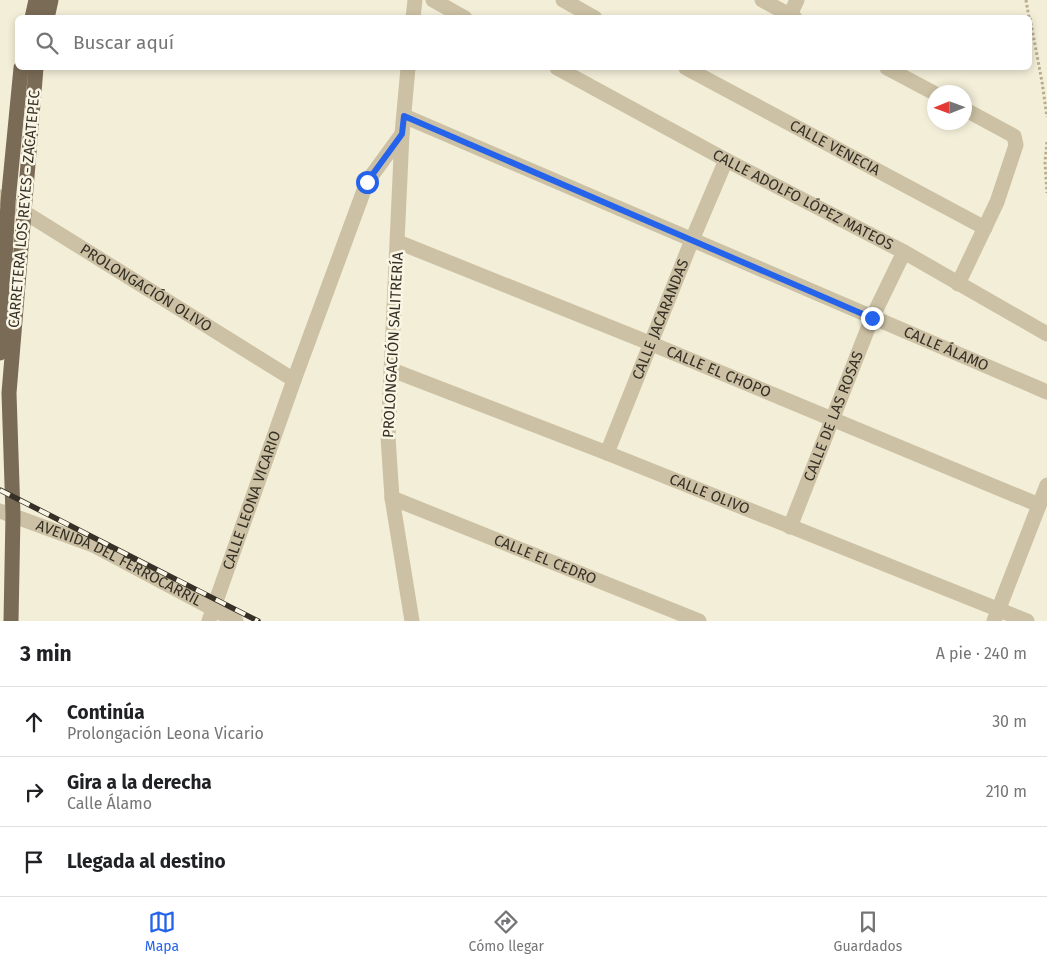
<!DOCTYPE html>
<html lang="es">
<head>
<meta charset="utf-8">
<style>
  body { margin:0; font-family:"Fira Sans",sans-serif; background:#f2f2f2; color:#202124 }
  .compass { position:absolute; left:927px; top:85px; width:45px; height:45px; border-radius:50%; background:#fff; box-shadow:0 2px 8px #0003; rotate:269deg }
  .stop { position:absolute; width:15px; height:15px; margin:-11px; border:4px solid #2563eb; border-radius:50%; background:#fff }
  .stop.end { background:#2563eb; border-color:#fff; box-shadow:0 1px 5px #0008 }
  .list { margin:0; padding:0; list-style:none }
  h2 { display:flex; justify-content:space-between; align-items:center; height:65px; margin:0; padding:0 20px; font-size:21px }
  h2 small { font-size:16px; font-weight:400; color:#757577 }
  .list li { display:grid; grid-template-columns:32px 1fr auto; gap:15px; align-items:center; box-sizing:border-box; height:70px; padding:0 20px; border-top:1px solid #e0e0e0 }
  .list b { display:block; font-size:19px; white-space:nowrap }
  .list p { margin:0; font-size:16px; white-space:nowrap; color:#757577 }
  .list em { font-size:16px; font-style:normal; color:#757577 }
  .icon { flex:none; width:28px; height:28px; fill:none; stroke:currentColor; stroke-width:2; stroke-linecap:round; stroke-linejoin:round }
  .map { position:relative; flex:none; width:1047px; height:621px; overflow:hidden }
  .search { position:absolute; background:#fff; box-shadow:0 2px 8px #0003; left:15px; right:15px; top:15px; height:55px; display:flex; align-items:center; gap:12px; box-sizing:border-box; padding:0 18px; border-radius:8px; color:#757577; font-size:19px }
  .sheet { height:275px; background:#fff }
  nav { display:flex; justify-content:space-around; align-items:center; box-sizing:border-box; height:70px; border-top:1px solid #e0e0e0; background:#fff; font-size:14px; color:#757577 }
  nav a { display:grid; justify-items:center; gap:2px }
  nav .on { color:#2563eb }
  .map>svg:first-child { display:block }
</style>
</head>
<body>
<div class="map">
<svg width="1047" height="621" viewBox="0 0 1047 621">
  <rect width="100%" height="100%" fill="#f3eed8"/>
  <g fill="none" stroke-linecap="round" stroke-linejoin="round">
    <path stroke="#b8ab8e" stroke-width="3" stroke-dasharray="2.5 2.5" stroke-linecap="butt" d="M1026 0 1029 18
      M1030 18 1042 82 1047 117
      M1047 142 1045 162 1047 193"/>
    <g stroke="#ccc1a4" stroke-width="15">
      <path d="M433 0 465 18"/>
      <path d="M563 0 595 18"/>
      <path d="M762 0 795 18"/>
      <path d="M790 15 797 0"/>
      <path d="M413 18 415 0"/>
      <path d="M408 68 402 134 388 437 392 498 412 621"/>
      <path id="s1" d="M557 68 726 160 904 252 1047 334"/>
      <path id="s2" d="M686 68 985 228"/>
      <path d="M887 68 934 93"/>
      <path id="s3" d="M404 116 1047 392"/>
      <path id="s4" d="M0 197 294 380"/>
      <path id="s5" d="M398 242 652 344 1039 505"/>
      <path d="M958 284 997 202 1016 145 1014 136 964 109"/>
      <path id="s6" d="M392 370 607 453 1027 621"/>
      <path id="s7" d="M607 453 692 240 726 160"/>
      <path id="s8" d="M392 498 699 621"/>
      <path id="s9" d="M0 511 93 545 236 621"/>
      <path id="s10" d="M790 527 872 318 904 252"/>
      <path id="s11" d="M209 621 294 380 367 182 402 134"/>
      <path d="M994 621 1047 485"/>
    </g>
    <path stroke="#7a6b56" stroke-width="15" d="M32 18 36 0
      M47 18 51 0
      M0 353 8 202 21 68
      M11 621 13 515 9 393 36 68"/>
    <g stroke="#363026" stroke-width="5.5">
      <path id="rail" d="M0 490 258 621"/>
    </g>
    <use href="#rail" stroke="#faf6e5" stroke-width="4" stroke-dasharray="11" stroke-linecap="butt"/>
  </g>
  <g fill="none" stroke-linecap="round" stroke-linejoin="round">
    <path stroke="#2563eb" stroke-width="6" d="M367 182 402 134 404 116 872 318"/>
  </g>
  <g text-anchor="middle" stroke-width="5" stroke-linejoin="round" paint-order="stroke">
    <g font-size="15" fill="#363026" stroke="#faf6e5">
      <text dy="5" stroke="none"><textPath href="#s2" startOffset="169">CALLE VENECIA</textPath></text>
      <text dy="5" stroke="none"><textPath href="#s1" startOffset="279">CALLE ADOLFO LÓPEZ MATEOS</textPath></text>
      <text transform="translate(24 209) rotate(-85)" y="5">CARRETERA LOS REYES - ZACATEPEC</text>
      <text dy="5" stroke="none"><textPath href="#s4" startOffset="172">PROLONGACIÓN OLIVO</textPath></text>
      <text dy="5" stroke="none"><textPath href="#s7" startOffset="144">CALLE JACARANDAS</textPath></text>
      <text transform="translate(393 345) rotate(-87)" y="5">PROLONGACIÓN SALITRERÍA</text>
      <text dy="5" stroke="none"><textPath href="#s3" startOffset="590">CALLE ÁLAMO</textPath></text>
      <text dy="5" stroke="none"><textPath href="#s5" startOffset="346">CALLE EL CHOPO</textPath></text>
      <text dy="5" stroke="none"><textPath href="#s10" startOffset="119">CALLE DE LAS ROSAS</textPath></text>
      <text dy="5" stroke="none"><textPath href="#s6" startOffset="341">CALLE OLIVO</textPath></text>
      <text dy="5" stroke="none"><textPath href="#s11" startOffset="128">CALLE LEONA VICARIO</textPath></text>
      <text dy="5" stroke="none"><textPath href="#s8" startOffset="165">CALLE EL CEDRO</textPath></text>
      <text dy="5" stroke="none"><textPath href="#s9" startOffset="130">AVENIDA DEL FERROCARRIL</textPath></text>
    </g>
  </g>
</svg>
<svg class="compass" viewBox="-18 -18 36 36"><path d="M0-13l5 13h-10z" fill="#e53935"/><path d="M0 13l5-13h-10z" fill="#757577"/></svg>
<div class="stop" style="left:367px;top:182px"></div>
<div class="stop end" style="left:872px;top:318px"></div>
<div class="search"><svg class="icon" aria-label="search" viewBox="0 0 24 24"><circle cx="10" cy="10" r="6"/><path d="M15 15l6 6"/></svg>Buscar aquí</div>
</div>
<section class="sheet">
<h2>3 min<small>A pie · 240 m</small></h2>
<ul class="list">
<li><svg class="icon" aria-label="ahead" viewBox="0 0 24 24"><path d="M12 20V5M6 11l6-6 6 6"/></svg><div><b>Continúa</b><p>Prolongación Leona Vicario</p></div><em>30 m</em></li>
<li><svg class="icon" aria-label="right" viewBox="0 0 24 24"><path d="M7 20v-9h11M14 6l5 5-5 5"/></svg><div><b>Gira a la derecha</b><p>Calle Álamo</p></div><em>210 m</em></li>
<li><svg class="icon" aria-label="arrive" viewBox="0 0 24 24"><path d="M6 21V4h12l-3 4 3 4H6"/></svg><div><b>Llegada al destino</b></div></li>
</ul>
</section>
<nav>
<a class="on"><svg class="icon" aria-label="map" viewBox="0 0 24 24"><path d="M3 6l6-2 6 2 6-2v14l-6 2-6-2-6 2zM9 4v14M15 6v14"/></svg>Mapa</a>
<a><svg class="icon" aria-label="directions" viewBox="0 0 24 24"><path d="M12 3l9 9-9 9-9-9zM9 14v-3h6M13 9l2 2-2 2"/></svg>Cómo llegar</a>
<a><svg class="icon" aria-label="saved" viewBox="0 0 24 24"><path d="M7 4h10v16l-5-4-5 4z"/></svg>Guardados</a>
</nav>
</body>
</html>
